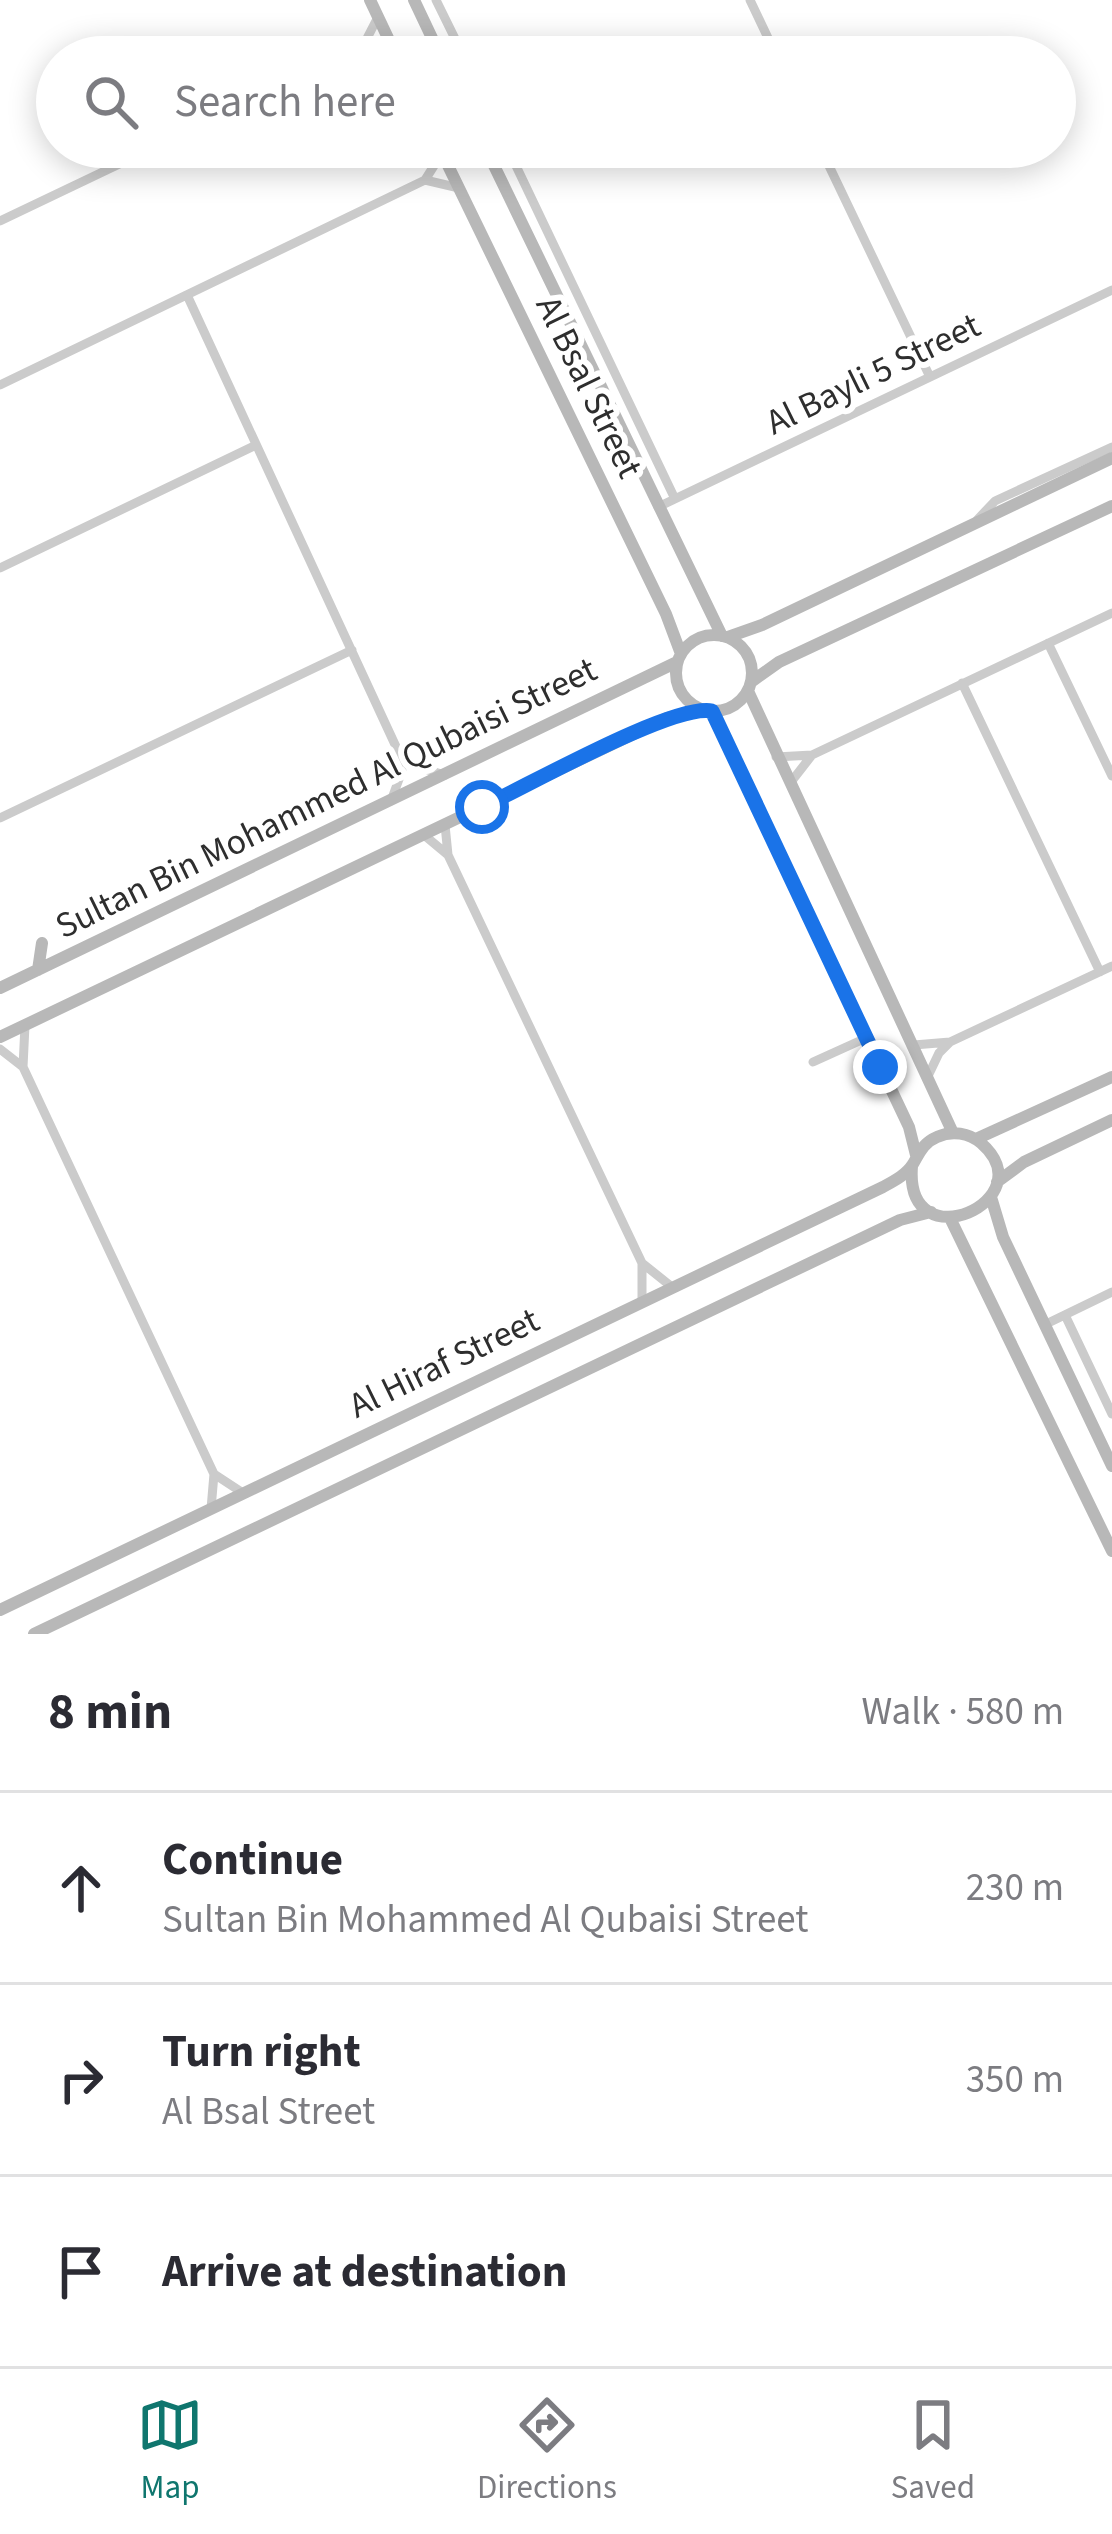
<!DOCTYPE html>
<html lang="en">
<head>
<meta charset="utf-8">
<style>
  body { margin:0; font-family:"Source Sans 3",sans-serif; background:#f2f2f3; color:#2b2b33 }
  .stop { position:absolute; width:36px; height:36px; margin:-27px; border:9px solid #1a73e8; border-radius:50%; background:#fff }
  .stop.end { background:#1a73e8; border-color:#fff; box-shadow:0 3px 12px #0008 }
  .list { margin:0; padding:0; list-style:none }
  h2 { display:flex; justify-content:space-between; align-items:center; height:156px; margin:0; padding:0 48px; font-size:51px }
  h2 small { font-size:39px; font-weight:400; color:#7c7c81 }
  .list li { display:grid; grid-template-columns:78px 1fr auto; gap:36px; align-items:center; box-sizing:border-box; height:192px; padding:0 48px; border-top:3px solid #e1e1e2 }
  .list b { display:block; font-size:45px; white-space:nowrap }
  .list p { margin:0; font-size:39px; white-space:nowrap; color:#7c7c81 }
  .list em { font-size:39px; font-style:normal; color:#7c7c81 }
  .icon { flex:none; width:66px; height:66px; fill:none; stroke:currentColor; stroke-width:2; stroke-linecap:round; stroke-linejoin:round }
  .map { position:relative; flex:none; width:1112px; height:1634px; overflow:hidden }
  .search { position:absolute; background:#fff; box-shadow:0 6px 30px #0003; left:36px; right:36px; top:36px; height:132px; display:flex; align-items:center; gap:30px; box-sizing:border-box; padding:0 42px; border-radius:66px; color:#7c7c81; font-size:45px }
  .sheet { height:732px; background:#fff }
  nav { display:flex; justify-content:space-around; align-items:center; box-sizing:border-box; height:168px; border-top:3px solid #e1e1e2; background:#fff; font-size:33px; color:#7c7c81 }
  nav a { display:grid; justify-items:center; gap:6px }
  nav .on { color:#0f766e }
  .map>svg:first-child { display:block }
</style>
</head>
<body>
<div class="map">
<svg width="1112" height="1634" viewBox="0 0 1112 1634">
  <rect width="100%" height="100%" fill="#fff"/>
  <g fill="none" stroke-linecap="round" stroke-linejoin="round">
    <path stroke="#cbcbcb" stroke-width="9" d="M436,0L464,57
      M750,0L777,57
      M362,48L378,17
      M342,57L362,48L394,50
      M507,147L675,499
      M820,147L930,377
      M425,180L459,188
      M0,221L155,147
      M187,295L398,751L402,771L391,801
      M0,385L425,180L442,153
      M658,507L1112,290
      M977,520L995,501L1112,447
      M0,568L256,445
      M1048,643L1112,776
      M962,683L1100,972
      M398,751L414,766L445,775
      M776,757L812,755
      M791,782L812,755L1112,613
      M0,818L352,650
      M445,825L448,855L642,1263V1300
      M424,835L448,855
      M25,1025L23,1067L214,1474L211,1509
      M914,1045L950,1042L1112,966
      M0,1049L23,1067
      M813,1062L866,1038
      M928,1076L939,1053L950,1042
      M642,1263L672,1287
      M1065,1315L1112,1414
      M1044,1325L1112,1292
      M214,1474L243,1493"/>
    <path stroke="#b8b8b8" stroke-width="12" d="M370,0L397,57
      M414,0L441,57
      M439,147L666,614L681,654
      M485,147L722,636
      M676 673a38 38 0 1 1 76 0a38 38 0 1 1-76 0Z
      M728,637L762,625L1112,458
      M751,682L779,662L1112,506
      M748,691L953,1133
      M712,711L909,1127L916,1155
      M38,970L42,943
      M0,988L677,662
      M0,1037L667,718L700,709
      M976,1139L1112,1077
      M997,1182L1024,1162L1112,1120
      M991,1197L1003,1237L1112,1466
      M950,1218L1112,1551
      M0,1610L883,1187C894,1181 906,1175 913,1164C920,1152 923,1143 937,1137C952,1130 969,1133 981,1143C1047,1200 904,1264 912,1166
      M34,1634L900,1220L931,1212"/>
  </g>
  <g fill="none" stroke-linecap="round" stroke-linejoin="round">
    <path stroke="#1a73e8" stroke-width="15" d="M482,807C526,787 673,703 712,711L880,1067"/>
  </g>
  <g text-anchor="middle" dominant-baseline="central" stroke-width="12" stroke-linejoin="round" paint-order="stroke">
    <g font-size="36" fill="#2e2e2e" stroke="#fff">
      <text transform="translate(873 374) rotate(-26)">Al Bayli 5 Street</text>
      <text transform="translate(589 387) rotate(64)">Al Bsal Street</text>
      <text transform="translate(326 798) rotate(-26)">Sultan Bin Mohammed Al Qubaisi Street</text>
      <text transform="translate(444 1363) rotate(-26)">Al Hiraf Street</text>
    </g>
  </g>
</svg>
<div class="stop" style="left:482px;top:807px"></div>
<div class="stop end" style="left:880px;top:1067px"></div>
<div class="search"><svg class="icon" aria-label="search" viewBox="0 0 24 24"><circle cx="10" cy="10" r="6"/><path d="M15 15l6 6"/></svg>Search here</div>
</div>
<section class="sheet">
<h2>8 min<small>Walk · 580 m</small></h2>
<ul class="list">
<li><svg class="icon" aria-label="ahead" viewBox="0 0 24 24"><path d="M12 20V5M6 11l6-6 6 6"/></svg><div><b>Continue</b><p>Sultan Bin Mohammed Al Qubaisi Street</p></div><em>230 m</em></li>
<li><svg class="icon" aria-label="right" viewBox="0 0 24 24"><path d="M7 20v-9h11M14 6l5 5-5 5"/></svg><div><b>Turn right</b><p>Al Bsal Street</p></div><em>350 m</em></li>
<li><svg class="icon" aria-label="arrive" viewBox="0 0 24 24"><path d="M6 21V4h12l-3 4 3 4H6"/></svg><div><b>Arrive at destination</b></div></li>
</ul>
</section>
<nav>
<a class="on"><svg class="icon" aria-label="map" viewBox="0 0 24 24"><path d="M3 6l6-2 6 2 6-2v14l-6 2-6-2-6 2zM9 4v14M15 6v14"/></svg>Map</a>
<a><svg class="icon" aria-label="directions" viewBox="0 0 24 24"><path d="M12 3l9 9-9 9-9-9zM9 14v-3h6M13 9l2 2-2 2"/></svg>Directions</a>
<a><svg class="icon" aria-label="saved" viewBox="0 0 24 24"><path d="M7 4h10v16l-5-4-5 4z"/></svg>Saved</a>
</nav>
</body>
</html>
